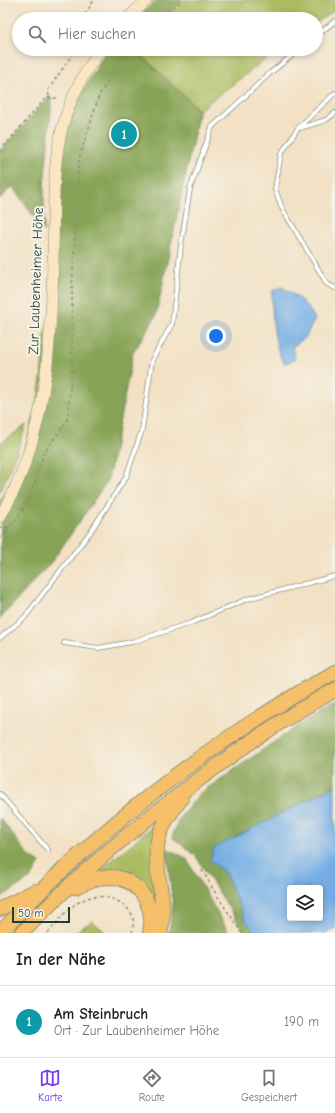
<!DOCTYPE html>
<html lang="de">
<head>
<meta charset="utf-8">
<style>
  body { margin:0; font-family:"Comic Neue",sans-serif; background:#f6f6f6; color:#202124 }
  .controls { position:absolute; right:12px; bottom:12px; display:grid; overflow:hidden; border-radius:4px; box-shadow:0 2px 6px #0003 }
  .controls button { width:36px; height:36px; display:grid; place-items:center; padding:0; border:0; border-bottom:1px solid #e0e0e0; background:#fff; color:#202124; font:20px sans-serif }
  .scale { position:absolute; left:12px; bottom:10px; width:58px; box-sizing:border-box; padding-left:4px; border:2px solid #1f3d34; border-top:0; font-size:11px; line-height:14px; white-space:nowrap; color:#1f3d34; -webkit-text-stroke:3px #f7f3e8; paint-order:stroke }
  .you { position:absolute; left:216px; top:336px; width:14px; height:14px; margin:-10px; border:3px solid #fff; border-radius:50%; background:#1a73e8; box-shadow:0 0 0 6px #1a73e833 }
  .badge { display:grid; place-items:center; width:26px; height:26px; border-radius:50%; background:#7c3aed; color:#fff; font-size:13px; font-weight:700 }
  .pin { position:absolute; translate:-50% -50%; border:2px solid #fff; box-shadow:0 1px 4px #0006 }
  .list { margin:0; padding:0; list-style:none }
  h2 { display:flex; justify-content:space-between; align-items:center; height:52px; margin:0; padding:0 16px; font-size:17px }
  h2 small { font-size:13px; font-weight:400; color:#757577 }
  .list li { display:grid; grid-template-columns:26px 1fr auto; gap:12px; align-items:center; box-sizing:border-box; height:72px; padding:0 16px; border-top:1px solid #e0e0e0 }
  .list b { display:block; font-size:15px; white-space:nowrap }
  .list p { margin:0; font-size:13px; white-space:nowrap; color:#757577 }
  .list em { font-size:13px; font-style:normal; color:#757577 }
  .icon { flex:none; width:22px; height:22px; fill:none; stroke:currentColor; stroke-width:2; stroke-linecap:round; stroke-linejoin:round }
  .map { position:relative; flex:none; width:335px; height:933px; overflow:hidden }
  .search { position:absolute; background:#fff; box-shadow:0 2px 6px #0003; left:12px; right:12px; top:12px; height:44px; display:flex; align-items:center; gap:10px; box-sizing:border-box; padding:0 14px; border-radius:22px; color:#757577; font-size:15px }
  .sheet { height:124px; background:#fff }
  nav { display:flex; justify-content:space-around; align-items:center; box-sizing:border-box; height:56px; border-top:1px solid #e0e0e0; background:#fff; font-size:11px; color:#757577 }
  nav a { display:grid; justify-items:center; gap:2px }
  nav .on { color:#7c3aed }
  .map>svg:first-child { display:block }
</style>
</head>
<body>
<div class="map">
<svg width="335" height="933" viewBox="0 0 335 933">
  <rect width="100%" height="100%" fill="#f7f3e8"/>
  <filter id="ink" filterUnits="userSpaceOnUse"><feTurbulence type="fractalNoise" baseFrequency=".025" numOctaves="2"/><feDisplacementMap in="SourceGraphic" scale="8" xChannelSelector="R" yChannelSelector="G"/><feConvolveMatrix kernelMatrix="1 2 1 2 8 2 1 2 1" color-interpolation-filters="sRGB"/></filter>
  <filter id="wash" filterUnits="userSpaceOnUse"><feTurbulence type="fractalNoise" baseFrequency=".012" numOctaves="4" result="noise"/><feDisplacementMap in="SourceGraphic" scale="16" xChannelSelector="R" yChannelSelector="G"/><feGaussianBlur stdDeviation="0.9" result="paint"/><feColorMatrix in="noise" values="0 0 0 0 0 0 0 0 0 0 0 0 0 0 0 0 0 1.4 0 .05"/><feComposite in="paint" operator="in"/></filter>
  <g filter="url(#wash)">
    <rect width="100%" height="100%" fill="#f2e1c4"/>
    <path fill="#aabc60" stroke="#647c4a" d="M182,0H335V10L316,23V19H159Z
      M127,49H279L199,110L142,56L126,50Z
      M48,325C45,388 34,453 0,508V501C22,466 35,420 41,379C43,366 42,334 48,325Z
      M26,425L15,458L0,492V444Z
      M163,817L160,915L151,898L96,874Z
      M92,921L106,933H74Z"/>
    <path fill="#87a456" stroke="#537045" d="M157,0H182L159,19H135Z
      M107,49H127V50L142,56L199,110L156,316L133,353L108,480L53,560L0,619L1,524L32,457L45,414L52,365L57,185L69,116Z
      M49,97L52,99L44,187V231L12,186L0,199V151Z
      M335,704V786L214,848L210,860L225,873L245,919L255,933H245L195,855L172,837L179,819L199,794L299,725Z
      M0,818L29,856L40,863L31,878L0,898Z
      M166,848L186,858L229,933H169L173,905Z"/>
    <path fill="#75ade5" stroke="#4a758c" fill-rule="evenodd" d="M281,287C295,293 309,306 315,319L305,338L292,347L295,357L294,361L284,363C273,347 271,310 272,291Z
      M335,786V928L328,933H255L245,919L225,873L210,860L214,848ZM290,888H320V918H290Z"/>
  </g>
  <g filter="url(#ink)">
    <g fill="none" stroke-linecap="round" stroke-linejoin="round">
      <defs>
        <path id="lane" d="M316,36L335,21
          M335,93L298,128L281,154L275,189L282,208L327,284L335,288
          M300,128L326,120L335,113
          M0,638L25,617L91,531L126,477L142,430L152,360L172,324L181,245L190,189L212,127L269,74L300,49
          M64,643L98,648L132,642L191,623L247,599L335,576
          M0,794L48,850"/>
        <path id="secondary" d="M127,19L147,0
          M0,517C46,439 51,350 53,262C55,178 47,122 101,49"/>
        <path id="highway" d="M75,887C86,882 96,877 108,877C138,876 156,905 150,933
          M0,909L35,891
          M0,933C97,829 212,741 335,672
          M22,933C69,883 122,838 177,796C227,758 279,720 335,690
          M160,933C164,920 163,907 161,893C154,849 152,835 181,799"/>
      </defs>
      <use href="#lane" stroke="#888f7c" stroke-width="5.5"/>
      <use href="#secondary" stroke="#888f7c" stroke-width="12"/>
      <use href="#highway" stroke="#888f7c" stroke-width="16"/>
      <path stroke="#888f7c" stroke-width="1.5" stroke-dasharray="3 3" stroke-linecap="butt" d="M82,19L94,0
        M159,19L182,0
        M49,96L48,90L76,49
        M0,151L46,98H57
        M0,527H9L15,522L27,502L37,477L43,454L67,421L72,368V290L79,159L99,96L127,49
        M0,538L9,527
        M202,870L216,894L242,933
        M48,933C59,920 71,903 88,898C104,893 127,901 133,917C134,922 133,928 132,933"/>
      <use href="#lane" stroke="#fff" stroke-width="4"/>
      <use href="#secondary" stroke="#fbe6c4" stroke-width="11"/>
      <use href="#highway" stroke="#f6c06b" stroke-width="14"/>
    </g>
  </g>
  <g text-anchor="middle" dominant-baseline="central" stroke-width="4" stroke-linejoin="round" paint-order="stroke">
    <g font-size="14" fill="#1f3d34" stroke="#f7f3e8">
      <text transform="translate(36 281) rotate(-88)">Zur Laubenheimer Höhe</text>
    </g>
  </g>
</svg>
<div class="controls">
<button><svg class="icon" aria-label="layers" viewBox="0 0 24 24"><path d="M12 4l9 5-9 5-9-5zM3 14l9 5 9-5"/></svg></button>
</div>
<div class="scale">50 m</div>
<div class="you"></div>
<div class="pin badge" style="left:124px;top:134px;background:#0f9aa8">1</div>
<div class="search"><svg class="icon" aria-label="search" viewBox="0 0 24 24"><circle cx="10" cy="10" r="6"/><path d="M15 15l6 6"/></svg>Hier suchen</div>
</div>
<section class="sheet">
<h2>In der Nähe<small></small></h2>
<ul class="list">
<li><span class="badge" style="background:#0f9aa8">1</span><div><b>Am Steinbruch</b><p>Ort · Zur Laubenheimer Höhe</p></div><em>190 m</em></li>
</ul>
</section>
<nav>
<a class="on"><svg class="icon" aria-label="map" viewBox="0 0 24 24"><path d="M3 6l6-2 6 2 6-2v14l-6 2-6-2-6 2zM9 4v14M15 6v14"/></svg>Karte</a>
<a><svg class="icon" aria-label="directions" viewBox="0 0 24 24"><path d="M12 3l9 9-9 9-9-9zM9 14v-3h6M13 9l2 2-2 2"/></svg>Route</a>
<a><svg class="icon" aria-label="saved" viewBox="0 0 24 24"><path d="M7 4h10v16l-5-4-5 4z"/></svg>Gespeichert</a>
</nav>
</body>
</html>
